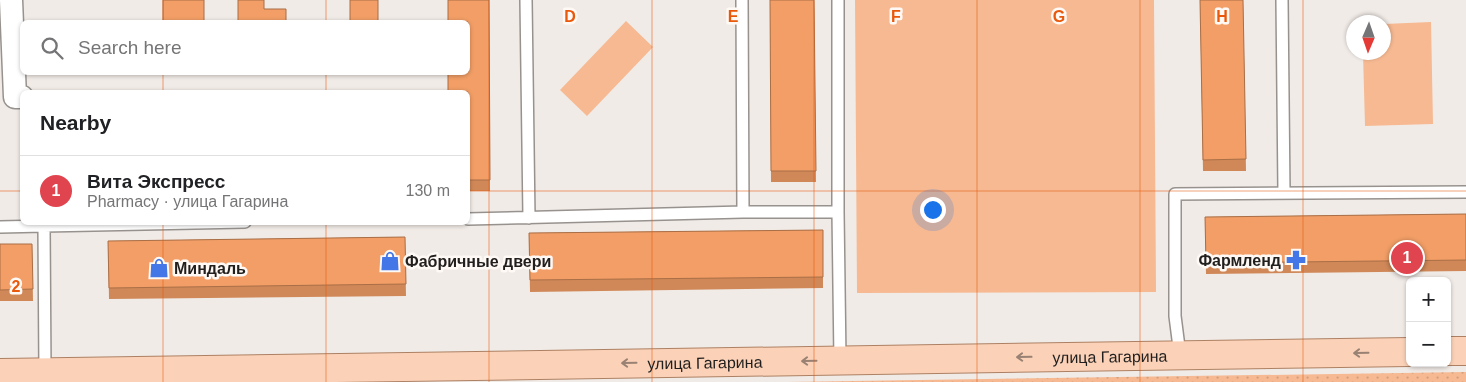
<!DOCTYPE html>
<html lang="en">
<head>
<meta charset="utf-8">
<style>
  body { margin:0; font-family:Helvetica,sans-serif; background:#f6f6f6; color:#202124 }
  .controls { position:absolute; right:15px; bottom:15px; display:grid; overflow:hidden; border-radius:8px; box-shadow:0 1px 4px #0004 }
  .controls button { width:45px; height:45px; display:grid; place-items:center; padding:0; border:0; border-bottom:1px solid #e0e0e0; background:#fff; color:#202124; font:25px sans-serif }
  .compass { position:absolute; left:1346px; top:15px; width:45px; height:45px; border-radius:50%; background:#fff; box-shadow:0 1px 4px #0004; rotate:182deg }
  .you { position:absolute; left:932px; top:209px; width:18px; height:18px; margin:-12px; border:4px solid #fff; border-radius:50%; background:#1a73e8; box-shadow:0 0 0 8px #1a73e833 }
  .badge { display:grid; place-items:center; width:32px; height:32px; border-radius:50%; background:#4376e7; color:#fff; font-size:16px; font-weight:700 }
  .pin { position:absolute; translate:-50% -50%; border:2px solid #fff; box-shadow:0 1px 5px #0006 }
  .list { margin:0; padding:0; list-style:none }
  h2 { display:flex; justify-content:space-between; align-items:center; height:65px; margin:0; padding:0 20px; font-size:21px }
  h2 small { font-size:16px; font-weight:400; color:#757577 }
  .list li { display:grid; grid-template-columns:32px 1fr auto; gap:15px; align-items:center; box-sizing:border-box; height:70px; padding:0 20px; border-top:1px solid #e0e0e0 }
  .list b { display:block; font-size:19px; white-space:nowrap }
  .list p { margin:0; font-size:16px; white-space:nowrap; color:#757577 }
  .list em { font-size:16px; font-style:normal; color:#757577 }
  .icon { flex:none; width:28px; height:28px; fill:none; stroke:currentColor; stroke-width:2; stroke-linecap:round; stroke-linejoin:round }
  .map { position:relative; flex:none; width:1466px; height:382px; overflow:hidden }
  .search { position:absolute; background:#fff; box-shadow:0 1px 4px #0004; left:20px; top:20px; width:450px; height:55px; display:flex; align-items:center; gap:12px; box-sizing:border-box; padding:0 18px; border-radius:8px; color:#757577; font-size:19px }
  .panel { position:absolute; background:#fff; box-shadow:0 1px 4px #0004; left:20px; top:90px; width:450px; height:135px; border-radius:8px }
  .map>svg:first-child { display:block }
</style>
</head>
<body>
<div class="map">
<svg width="1466" height="382" viewBox="0 0 1466 382">
  <defs>
    <pattern id="grass-dots" width="8" height="8" patternUnits="userSpaceOnUse" patternTransform="scale(1.25)"><rect width="8" height="8" fill="#f6b992"/><path d="M2 2h.1M6 6h.1" fill="none" stroke="#d39f7d" stroke-width="1.8" stroke-linecap="round"/></pattern>
  </defs>
  <rect width="100%" height="100%" fill="#f1ebe7"/>
  <path fill="url(#grass-dots)" d="M1466,372V382H786Z"/>
  <path fill="#f6b992" d="M855,0H1154L1156,292L857,293Z
    M626,21L653,47L587,116L560,90Z
    M1431,22L1433,124L1365,126L1363,53L1384,52V24Z"/>
  <g fill="none" stroke-linecap="round" stroke-linejoin="round">
    <defs>
      <path id="service" d="M526,0L529,218
        M742,0L743,212
        M838,0V212
        M1282,0L1284,193
        M468,219L743,212H838L840,360
        M0,227L44,226
        M1180,355L1175,316V194L1466,192
        M45,372L44,226L245,222"/>
      <path id="minor" d="M11,0L15,97H22"/>
      <g id="primary">
        <path d="M1447,351H1466"/>
        <path id="s1" d="M0,373L1410,352"/>
      </g>
    </defs>
    <use href="#service" stroke="#97928e" stroke-width="14"/>
    <use href="#minor" stroke="#97928e" stroke-width="25"/>
    <use href="#primary" stroke="#ad8063" stroke-width="30"/>
    <use href="#service" stroke="#fff" stroke-width="11"/>
    <use href="#minor" stroke="#fff" stroke-width="22"/>
    <use href="#primary" stroke="#fbd2b8" stroke-width="28"/>
  </g>
  <path fill="#d08858" d="M489,0L490,191H468V92Z
    M770,0H814L816,182H771Z
    M1200,0H1243L1246,171H1203Z
    M1466,214V271L1206,274L1205,217Z
    M823,230V288L530,292L529,233Z
    M405,237L406,296L109,299L108,241Z
    M0,244H32L33,301H0Z"/>
  <path fill="#f29e66" stroke="#a96f47" d="M163,0H204V22H163Z
    M238,0H264V9H286V22H238Z
    M350,0H378V22H350Z
    M448,0H489L490,180H468V92H448V72H468V22H448Z
    M770,0H814L816,171H771Z
    M1200,0H1243L1246,159L1203,160Z
    M1466,214V260L1206,263L1205,217Z
    M823,230V277L530,280L529,233Z
    M405,237L406,284L109,288L108,241Z
    M0,244H32L33,289L0,290Z"/>
  <defs><path id="oneway-shaft" d="M-6 0H5M1.5-3L5.5 0L1.5 3" fill="none" stroke-width="1.6" stroke-linecap="round" stroke-linejoin="round" transform="scale(1.25)"/></defs>
  <g stroke="#998173">
    <use href="#oneway-shaft" transform="translate(1361 353) rotate(179)"/>
    <use href="#oneway-shaft" transform="translate(1024 357) rotate(179)"/>
    <use href="#oneway-shaft" transform="translate(809 361) rotate(179)"/>
    <use href="#oneway-shaft" transform="translate(629 363) rotate(179)"/>
  </g>
  <path fill="none" stroke="#e8590c" stroke-width="1" stroke-opacity="0.55" d="M163,0V22M326,0V22M489,0V382M652,0V382M814,0V382M977,0V382M1140,0V382M1303,0V382M163,72V92M326,72V92M0,191H22M468,191H1466M163,222V382M326,222V382"/>
  <defs>
    <symbol id="pharmacy-bare" viewBox="-9 -9 18 18"><path d="M-2-6h4v4h4v4h-4v4h-4v-4h-4v-4h4Z" fill="#4376e7" stroke="#fff9f5" stroke-width="2.5" paint-order="stroke"/></symbol>
    <symbol id="shop-bare" viewBox="-9 -9 18 18"><path d="M-5-2.5h2.3a2.7 3.5 0 0 1 5.4 0H5L5.5 6h-11ZM-1.5-2.5h3a1.5 2.3 0 0 0-3 0Z" fill="#4376e7" stroke="#fff9f5" stroke-width="2.5" paint-order="stroke"/></symbol>
  </defs>
  <g fill-rule="evenodd">
    <use href="#pharmacy-bare" x="1282" y="246" width="28" height="28"/>
    <use href="#shop-bare" x="376" y="247" width="28" height="28"/>
    <use href="#shop-bare" x="145" y="254" width="28" height="28"/>
  </g>
  <g text-anchor="middle" dominant-baseline="central" stroke-width="5" stroke-linejoin="round" paint-order="stroke">
    <g font-size="16" font-weight="bold" fill="#211f1e" stroke="#fff9f5" text-anchor="start">
      <text x="1281" y="260" text-anchor="end">Фармленд</text>
      <text x="405" y="261">Фабричные двери</text>
      <text x="174" y="268">Миндаль</text>
    </g>
    <g font-size="16" fill="#211f1e" stroke="#fff9f5">
      <text stroke="none"><textPath href="#s1" startOffset="1110">улица Гагарина</textPath></text>
      <text stroke="none"><textPath href="#s1" startOffset="705">улица Гагарина</textPath></text>
    </g>
  </g>
  <g font-size="16" text-anchor="middle" font-weight="bold" fill="#e8590c" stroke="#fff9f5" stroke-width="5" stroke-linejoin="round" paint-order="stroke">
    <text x="570" y="22">D</text>
    <text x="733" y="22">E</text>
    <text x="896" y="22">F</text>
    <text x="1059" y="22">G</text>
    <text x="1222" y="22">H</text>
    <text x="16" y="292">2</text>
  </g>
</svg>
<div class="controls">
<button>+</button>
<button>−</button>
</div>
<svg class="compass" viewBox="-18 -18 36 36"><path d="M0-13l5 13h-10z" fill="#e53935"/><path d="M0 13l5-13h-10z" fill="#757577"/></svg>
<div class="you"></div>
<div class="pin badge" style="left:1407px;top:258px;background:#e0444e">1</div>
<div class="search"><svg class="icon" aria-label="search" viewBox="0 0 24 24"><circle cx="10" cy="10" r="6"/><path d="M15 15l6 6"/></svg>Search here</div>
<section class="panel">
<h2>Nearby<small></small></h2>
<ul class="list">
<li><span class="badge" style="background:#e0444e">1</span><div><b>Вита Экспресс</b><p>Pharmacy · улица Гагарина</p></div><em>130 m</em></li>
</ul>
</section>
</div>
</body>
</html>
